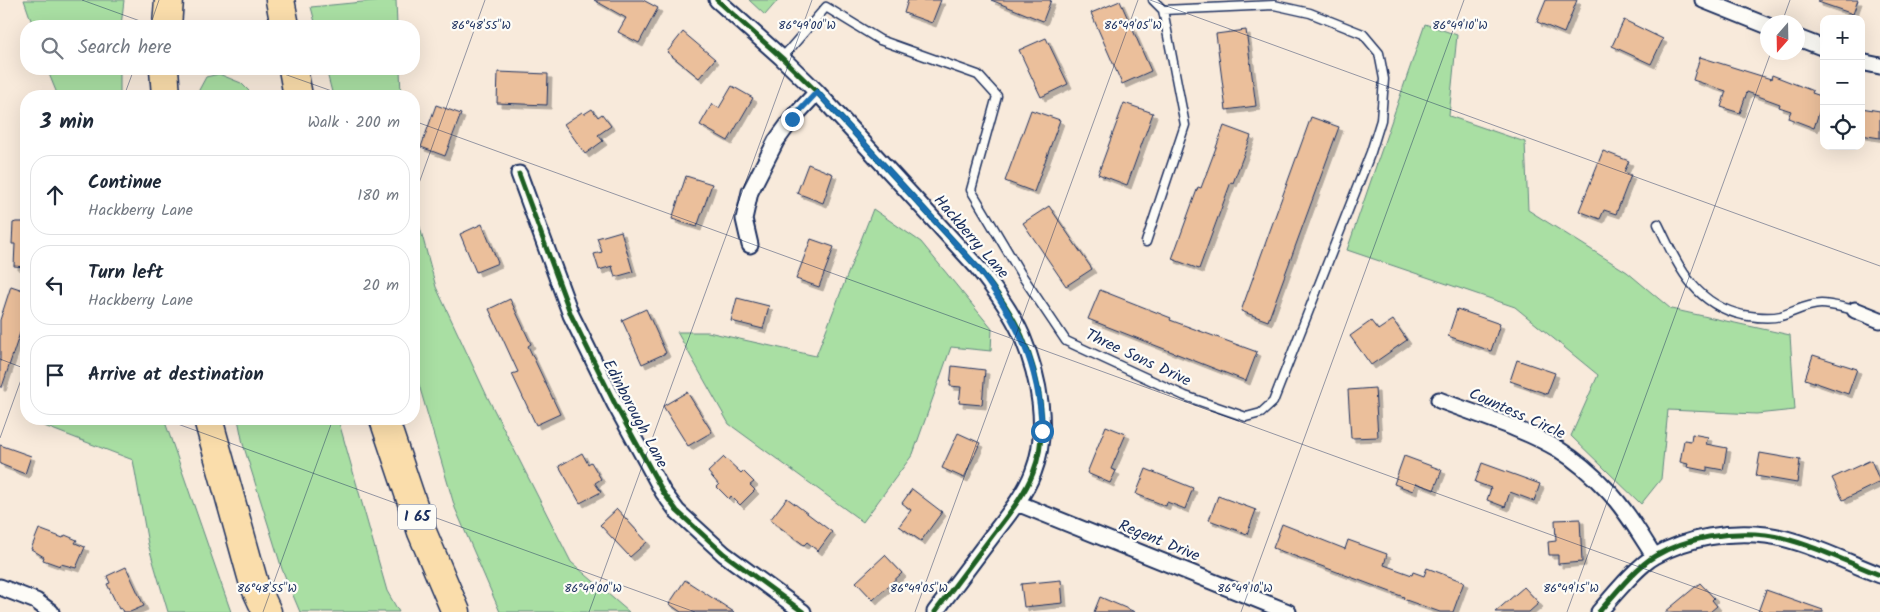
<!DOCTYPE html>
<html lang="en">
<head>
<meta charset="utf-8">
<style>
  body { margin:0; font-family:Kalam,sans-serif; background:#f6f6f7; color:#1f2937 }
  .controls { position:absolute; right:15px; top:15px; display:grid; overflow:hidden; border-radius:10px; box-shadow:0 5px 20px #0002 }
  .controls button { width:45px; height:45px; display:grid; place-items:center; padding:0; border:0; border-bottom:1px solid #e0e1e3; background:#fff; color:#1f2937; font:25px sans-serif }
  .compass { position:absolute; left:1760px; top:15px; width:45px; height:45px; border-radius:50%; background:#fff; box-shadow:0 5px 20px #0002; rotate:200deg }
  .stop { position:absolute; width:15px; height:15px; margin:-11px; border:4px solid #1f6fb2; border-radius:50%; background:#fff }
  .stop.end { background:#1f6fb2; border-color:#fff; box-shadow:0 1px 5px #0008 }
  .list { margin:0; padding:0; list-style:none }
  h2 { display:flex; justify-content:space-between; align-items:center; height:65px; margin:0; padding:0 20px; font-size:21px }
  h2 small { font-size:16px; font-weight:400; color:#747a83 }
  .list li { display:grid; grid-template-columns:32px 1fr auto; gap:15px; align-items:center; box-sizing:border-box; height:80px; margin:0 10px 10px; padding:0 10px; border:1px solid #e0e1e3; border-radius:20px }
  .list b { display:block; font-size:19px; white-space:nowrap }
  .list p { margin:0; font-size:16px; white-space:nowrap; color:#747a83 }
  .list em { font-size:16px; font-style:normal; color:#747a83 }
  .icon { flex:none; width:28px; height:28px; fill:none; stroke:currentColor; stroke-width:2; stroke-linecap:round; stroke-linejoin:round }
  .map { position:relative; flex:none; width:1880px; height:612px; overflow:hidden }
  .search { position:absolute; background:#fff; box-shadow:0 5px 20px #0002; left:20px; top:20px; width:400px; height:55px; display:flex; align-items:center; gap:12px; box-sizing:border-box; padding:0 18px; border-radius:20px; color:#747a83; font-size:19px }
  .panel { position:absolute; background:#fff; box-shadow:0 5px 20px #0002; left:20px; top:90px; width:400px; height:335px; border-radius:20px }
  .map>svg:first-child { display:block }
</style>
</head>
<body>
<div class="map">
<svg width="1880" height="612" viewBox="0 0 1880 612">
  <defs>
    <filter id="shadow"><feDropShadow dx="4" dy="4" stdDeviation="0" flood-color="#0004"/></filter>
  </defs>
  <rect width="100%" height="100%" fill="#f8eadb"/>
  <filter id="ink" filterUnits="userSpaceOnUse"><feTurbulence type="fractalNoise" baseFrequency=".02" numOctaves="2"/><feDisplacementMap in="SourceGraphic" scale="10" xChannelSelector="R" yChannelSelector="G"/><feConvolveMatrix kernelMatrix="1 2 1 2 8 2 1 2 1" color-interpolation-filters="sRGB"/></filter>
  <g filter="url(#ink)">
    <path fill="#a9dfa3" stroke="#628780" d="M24,0H124L121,26H33Z
      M383,0H396L397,26H316L311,7Z
      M749,0H778L765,15Z
      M1425,24L1457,35L1449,116L1525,142L1528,210L1627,272L1671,309L1790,335L1795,410L1756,414L1668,410L1661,479L1641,504L1571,436L1598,375L1515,307L1347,250Z
      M47,69H120V96H58Z
      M326,69H400L401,96H333Z
      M219,74L241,83L254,96H199V90L206,77Z
      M414,205L436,287L487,396L571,562L629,612H500L455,508L414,368Z
      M873,209L921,242L992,329L991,351L951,347L913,454L863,522L729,424L677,332H708L816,356Z
      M40,419H164L231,612H168L148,544L133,460L39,424Z
      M238,419H338L387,591L399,612H300L282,569L243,444Z"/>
    <path fill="#ebbf9b" stroke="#1b2f5e" filter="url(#shadow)" d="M594,0H643L658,8L639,43L618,32L626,18Z
      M908,0H941L932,23L904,13Z
      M991,0H1051L1043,21Z
      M1546,0H1577L1564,33L1537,22Z
      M1818,0H1858L1853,14L1818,2Z
      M1120,1L1151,71L1122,84L1091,13Z
      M1624,20L1663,39L1651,64L1612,46Z
      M1246,30L1256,106L1226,110L1216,34Z
      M683,32L715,59L699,78L667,52Z
      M1046,38L1068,84L1041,97L1019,50Z
      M1700,57L1771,79L1772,75L1813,91L1812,93L1824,97L1814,128L1788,118L1791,111L1779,107L1780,104L1747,92L1740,113L1721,107L1726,91L1693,80Z
      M498,72L548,74L547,105L497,103Z
      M732,86L753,98L728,141L700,125L712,104L719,108Z
      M1124,103L1153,113L1127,185L1098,174Z
      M436,105L461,114L445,156L421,147Z
      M1861,108L1880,111V138L1861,135Z
      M592,109L598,117L602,114L611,126L598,135L603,141L585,154L564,124L582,112L584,114Z
      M1031,110L1060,120L1034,192L1005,181Z
      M1311,117L1339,127L1268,321L1241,311Z
      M1224,126L1251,136L1233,183L1231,182L1199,269L1172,259L1198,187L1201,188Z
      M1603,151L1629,161L1624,172L1631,175L1616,214L1604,210L1600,219L1579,211Z
      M808,164L833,174L823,203L797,193Z
      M686,176L712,184L697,227L672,219Z
      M1049,206L1092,269L1066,286L1023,223Z
      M16,222H26V267L14,266L15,244H12L13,223Z
      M482,224L498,263L476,272L460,234Z
      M621,231L633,272L615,277L612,266L599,270L594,254L602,252L597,238Z
      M811,239L834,247L819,287L796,279Z
      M11,286L26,291V315L2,387H0V320Z
      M1100,290L1171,318L1170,320L1257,352L1246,381L1088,319Z
      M737,298L769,306L763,329L731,321Z
      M510,299L531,344L528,346L560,414L536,425L512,374L518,372L489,309Z
      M646,309L666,353L642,364L622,320Z
      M1457,309L1500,324L1491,351L1448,336Z
      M1393,320L1407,340L1371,365L1350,336L1371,321L1378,330Z
      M1813,355L1857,369L1848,394L1805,379Z
      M1517,360L1555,373L1547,394L1510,381Z
      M952,366L985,370L982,405L959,403L961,387L950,386Z
      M1375,388L1378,437L1351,438L1348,390Z
      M687,392L712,432L688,446L663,406Z
      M1106,426L1126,434L1111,469L1116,471L1110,483L1087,473Z
      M958,433L980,443L964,478L942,468Z
      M1692,434L1708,437L1706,444L1727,448L1723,470L1707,467V471L1687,467L1688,464L1680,462L1684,440L1691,441Z
      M0,445L31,456L25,474L0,464Z
      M582,453L588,464L591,462L601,479L595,483L601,492L580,503L559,466Z
      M1760,453L1800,460L1797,483L1756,476Z
      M1404,456L1442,470L1434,490L1416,483L1413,491L1394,484Z
      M724,457L741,473L743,471L754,482L750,485L755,490L740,505L731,496L729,499L717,487L719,485L708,472Z
      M1871,460L1880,482L1843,500L1832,478Z
      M1482,463L1540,484L1534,501L1510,492L1505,507L1487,500L1491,488L1475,482Z
      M1146,469L1193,488L1185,509L1167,502L1166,506L1136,494Z
      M912,489L942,512L921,541L899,526L911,510L902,503Z
      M1218,496L1256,510L1247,534L1209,520Z
      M787,498L832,532L818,551L807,542L804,545L770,520Z
      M617,509L647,542L630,557L600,525Z
      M1580,519L1582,562L1558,564V555H1549L1548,542L1556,541L1555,520Z
      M1282,524L1345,549L1348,540L1387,554L1384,565L1412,575L1413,572L1424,576L1427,568L1464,582L1453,612H1440L1403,599L1404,597L1273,548Z
      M39,529L63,538L65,535L77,540L75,543L85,547L76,568L61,564L60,566L43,560L44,557L31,549Z
      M885,555L902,573L873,600L856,582Z
      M126,567L144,606L130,612H123L121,608L119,609L107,584L110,583L107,576Z
      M685,580L734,612H681L669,604Z
      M1061,580L1063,603L1024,607L1021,584Z
      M1700,583L1714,598L1712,600L1717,606L1710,612H1665Z
      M1524,587L1539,603L1529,612H1495Z
      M1766,590L1823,610V612H1758Z
      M1100,597L1135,612H1094Z"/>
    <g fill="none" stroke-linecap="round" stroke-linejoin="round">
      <defs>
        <path id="service" d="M782,58L826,7L880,40L978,75L997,96L971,190L1021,274L1066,341L1185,396L1246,417L1261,413L1273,402L1371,152L1381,120L1384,79L1379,53L1363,34L1310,13L1274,5L1163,10
          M1658,224C1678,265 1693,304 1743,315C1755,317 1768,319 1781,316C1794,312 1807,304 1821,304C1832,304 1844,308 1855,310
          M1146,242L1185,125L1163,10L1153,0"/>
        <path id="minor" d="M717,0L782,58L817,92L977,267C994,288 1011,311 1022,336C1039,377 1050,430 1033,473C1024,496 1007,516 992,536C973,561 954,587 935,612
          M1703,0L1768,26
          M1798,38L1824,48
          M1861,62L1880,66
          M519,174L571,315L615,404L663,492L677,511L724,554L803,612
          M750,245L744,219L750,192L776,141L792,119L817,92
          M1855,310L1880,320
          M1439,400C1478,415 1522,428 1558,449C1576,460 1594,476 1608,491C1626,510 1640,534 1654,556
          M1017,503L1288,612
          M0,587L36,601L51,612
          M1599,612C1613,596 1637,566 1655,556C1688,537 1729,531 1766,535C1801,539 1846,562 1880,575"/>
        <path id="motorway" d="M280,0L285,26
          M167,26L169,0
          M164,69L166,96
          M293,69L298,96
          M208,419L254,584L267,612
          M384,419L422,532L456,612"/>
      </defs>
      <use href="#service" stroke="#1b2f5e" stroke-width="11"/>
      <use href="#minor" stroke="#1b2f5e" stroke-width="19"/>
      <use href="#motorway" stroke="#1b2f5e" stroke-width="31"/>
      <use href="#service" stroke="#fdfcf7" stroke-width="8"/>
      <use href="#minor" stroke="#fdfcf7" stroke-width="15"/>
      <use href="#motorway" stroke="#faddab" stroke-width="28"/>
      <defs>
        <path id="cycleway" d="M717,0L782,58L817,92L977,267C994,288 1011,311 1022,336C1039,377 1050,430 1033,473C1024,496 1007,516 992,536C973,561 954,587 935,612
          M519,174L571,315L615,404L663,492L677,511L724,554L803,612
          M1599,612C1613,596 1637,566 1655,556C1688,537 1729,531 1766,535C1801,539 1846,562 1880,575"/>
      </defs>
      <use href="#cycleway" stroke="#fdfcf7" stroke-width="8"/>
      <use href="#cycleway" stroke="#1b5e20" stroke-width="5"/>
    </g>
  </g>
  <g fill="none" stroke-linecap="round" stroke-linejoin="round" filter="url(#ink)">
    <path stroke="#1f6fb2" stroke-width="6" d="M792,119L817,92L977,267C1016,318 1040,364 1042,431"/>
  </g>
  <path fill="none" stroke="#1b2f5e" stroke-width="1" stroke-opacity="0.45" d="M82,0L154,26M1150,0L1880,266M1782,22L1790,0M150,26L159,0M270,69L346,96M124,96L134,69M414,121L1763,612M414,197L485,0M0,359L26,369M164,419L695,612M0,438L26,366M263,612L333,419M589,612L812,0M915,612L1138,0M1241,612L1464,0M1567,612L1771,52"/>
  <g text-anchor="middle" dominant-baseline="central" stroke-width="4.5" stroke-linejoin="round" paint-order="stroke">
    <rect fill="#fdfcf7" stroke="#5f6c8c" stroke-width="1" x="398" y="504.5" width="38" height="25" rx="4"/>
    <g font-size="15" font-weight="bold" fill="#1b2f5e">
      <text x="417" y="517">I 65</text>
    </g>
    <g font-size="16" fill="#1b2f5e" stroke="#fdfcf7">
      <text transform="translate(971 237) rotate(49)">Hackberry Lane</text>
      <text transform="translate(1138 358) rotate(25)">Three Sons Drive</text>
      <text transform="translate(635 414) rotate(62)">Edinborough Lane</text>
      <text transform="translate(1517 414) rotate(24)">Countess Circle</text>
      <text transform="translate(1159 541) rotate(22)">Regent Drive</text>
    </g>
  </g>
  <g font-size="12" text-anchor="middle" fill="#1b2f5e" stroke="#fdfcf7" stroke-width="4.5" stroke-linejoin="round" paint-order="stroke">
    <text x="481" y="29">86°48'55"W</text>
    <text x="807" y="29">86°49'00"W</text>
    <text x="1133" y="29">86°49'05"W</text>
    <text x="1460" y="29">86°49'10"W</text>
    <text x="267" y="592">86°48'55"W</text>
    <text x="593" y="592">86°49'00"W</text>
    <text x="919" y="592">86°49'05"W</text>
    <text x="1245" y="592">86°49'10"W</text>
    <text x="1571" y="592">86°49'15"W</text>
  </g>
</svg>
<div class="controls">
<button>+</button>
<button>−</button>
<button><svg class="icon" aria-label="locate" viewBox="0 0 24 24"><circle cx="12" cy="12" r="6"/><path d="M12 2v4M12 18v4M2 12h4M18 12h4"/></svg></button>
</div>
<svg class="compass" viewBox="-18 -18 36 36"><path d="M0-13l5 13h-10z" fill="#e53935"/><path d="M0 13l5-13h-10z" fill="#747a83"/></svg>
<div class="stop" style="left:1042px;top:431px"></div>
<div class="stop end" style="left:792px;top:119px"></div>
<div class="search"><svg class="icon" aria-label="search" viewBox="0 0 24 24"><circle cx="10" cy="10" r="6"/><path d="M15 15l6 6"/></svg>Search here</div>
<section class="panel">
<h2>3 min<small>Walk · 200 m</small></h2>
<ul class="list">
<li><svg class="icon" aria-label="ahead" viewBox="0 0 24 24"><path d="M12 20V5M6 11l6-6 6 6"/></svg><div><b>Continue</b><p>Hackberry Lane</p></div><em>180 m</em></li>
<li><svg class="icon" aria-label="left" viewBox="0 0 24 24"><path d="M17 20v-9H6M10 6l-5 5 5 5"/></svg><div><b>Turn left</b><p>Hackberry Lane</p></div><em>20 m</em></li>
<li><svg class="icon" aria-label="arrive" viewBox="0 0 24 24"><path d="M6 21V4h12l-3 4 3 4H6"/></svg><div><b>Arrive at destination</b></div></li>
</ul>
</section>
</div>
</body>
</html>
